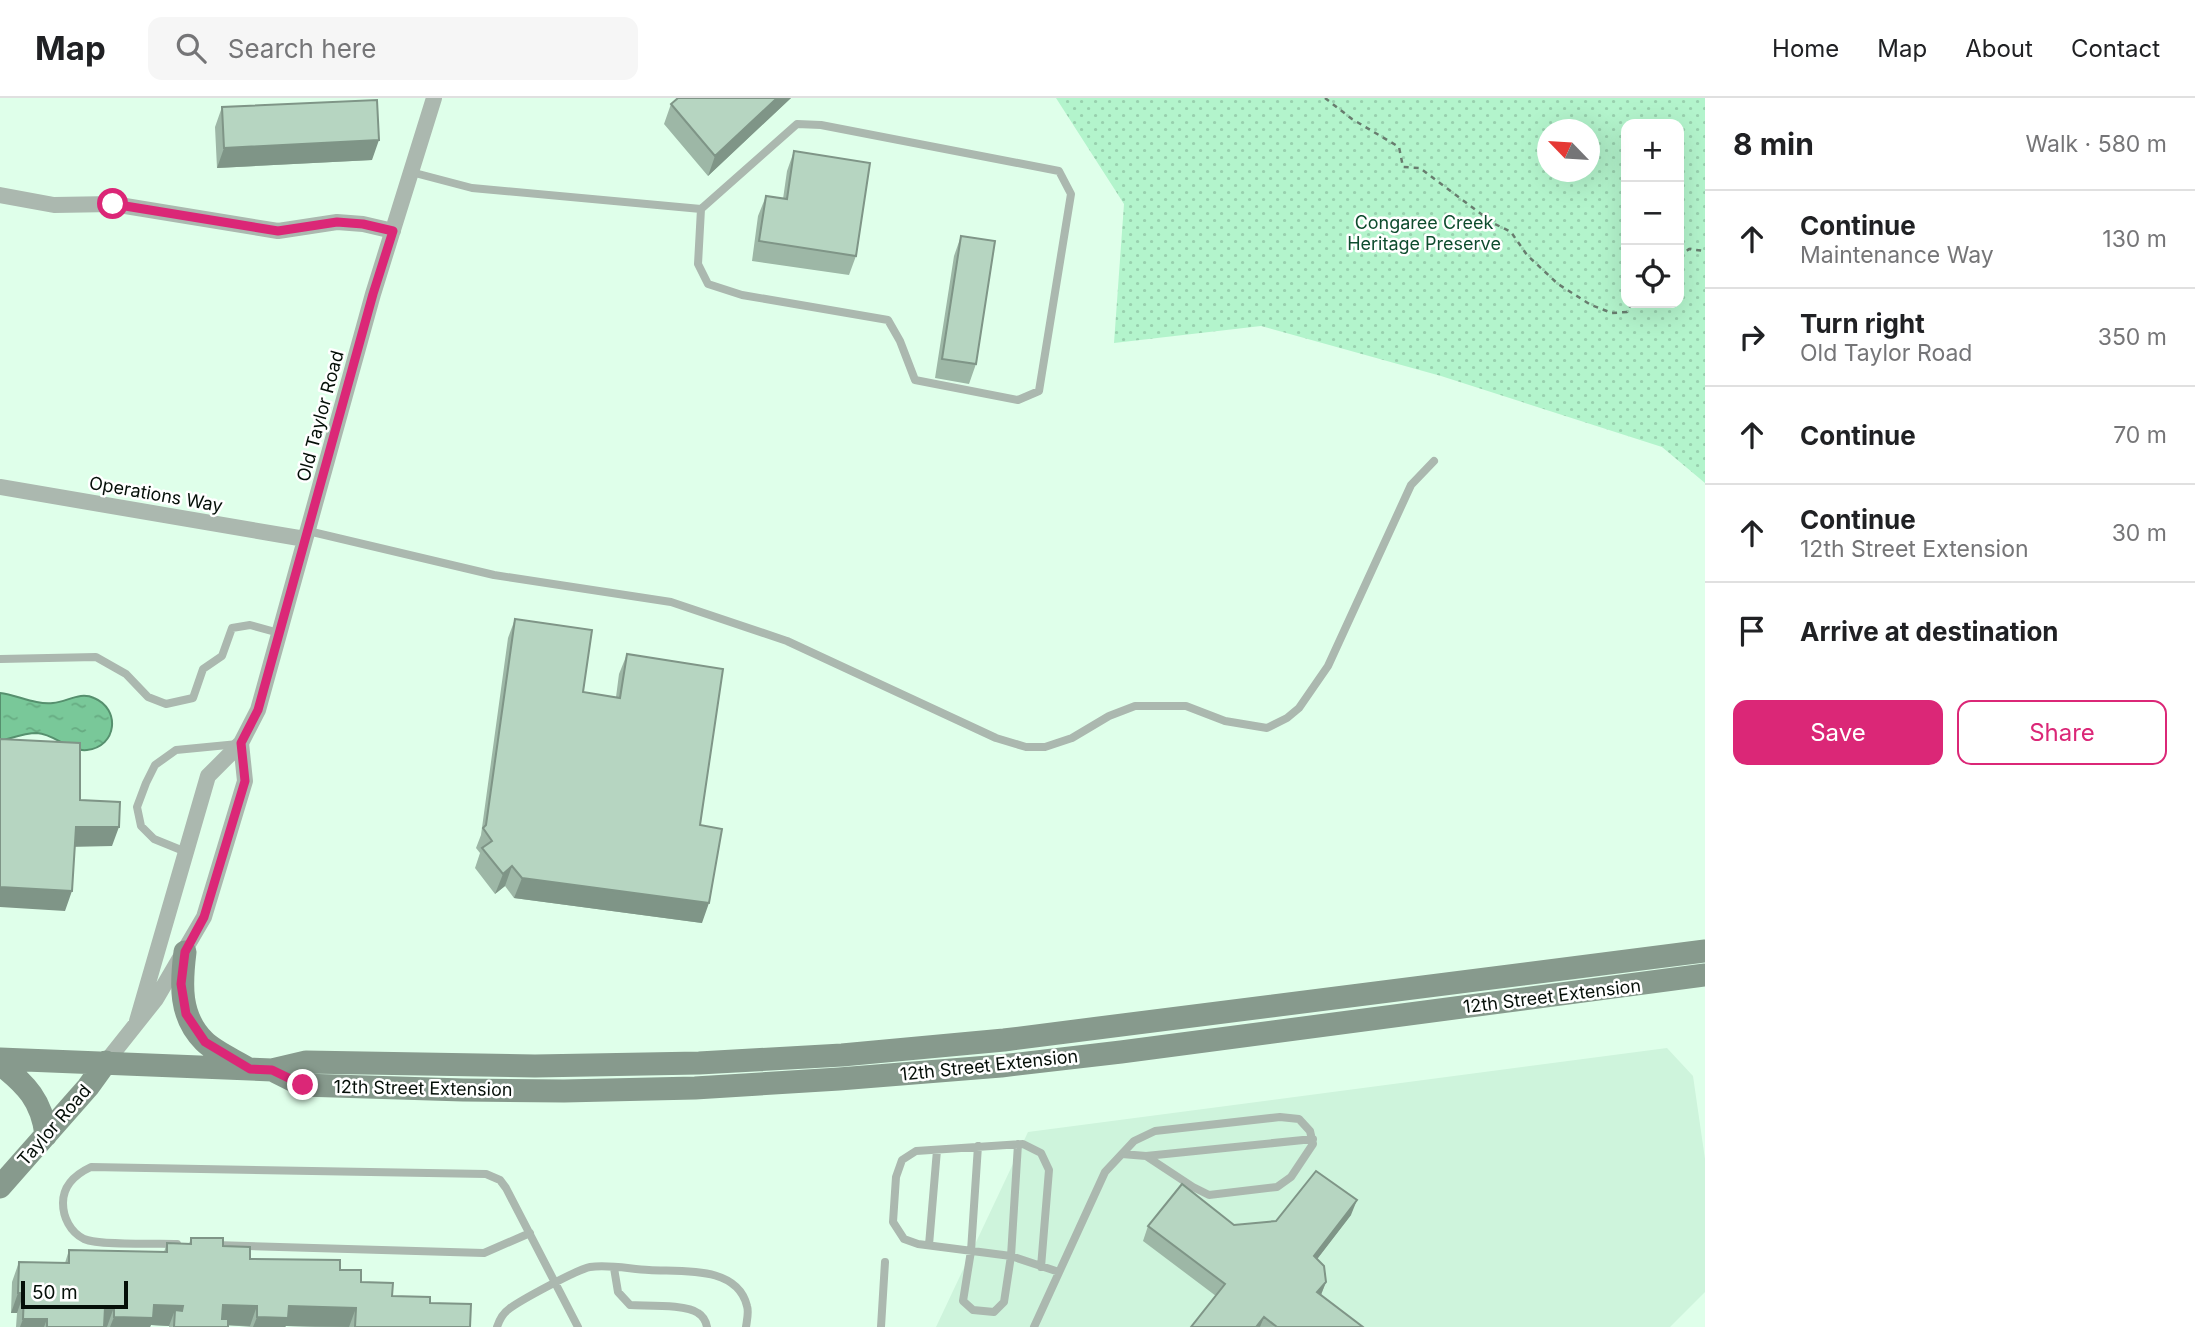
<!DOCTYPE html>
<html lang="en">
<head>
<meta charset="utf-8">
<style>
  body { margin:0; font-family:Inter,sans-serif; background:#f6f6f6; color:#202124 }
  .controls { position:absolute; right:21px; top:21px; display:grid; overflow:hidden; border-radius:14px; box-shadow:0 7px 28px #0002 }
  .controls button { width:63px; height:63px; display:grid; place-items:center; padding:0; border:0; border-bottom:2px solid #e0e0e0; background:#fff; color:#202124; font:35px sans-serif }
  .compass { position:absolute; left:1537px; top:21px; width:63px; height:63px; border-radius:50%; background:#fff; box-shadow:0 7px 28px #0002; rotate:295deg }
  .scale { position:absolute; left:21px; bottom:18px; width:107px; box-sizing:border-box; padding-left:7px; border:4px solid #050f08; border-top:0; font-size:19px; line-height:24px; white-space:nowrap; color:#050f08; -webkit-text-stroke:5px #fff; paint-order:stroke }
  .stop { position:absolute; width:21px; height:21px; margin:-16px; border:5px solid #db2777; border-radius:50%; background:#fff }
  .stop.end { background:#db2777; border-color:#fff; box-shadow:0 2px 7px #0008 }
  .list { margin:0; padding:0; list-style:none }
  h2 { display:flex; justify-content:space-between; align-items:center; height:91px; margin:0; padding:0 28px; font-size:30px }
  h2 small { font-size:23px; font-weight:400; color:#757577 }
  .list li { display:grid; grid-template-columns:46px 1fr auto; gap:21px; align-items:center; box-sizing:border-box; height:98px; padding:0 28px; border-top:2px solid #e0e0e0 }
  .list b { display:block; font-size:26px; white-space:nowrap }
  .list p { margin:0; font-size:23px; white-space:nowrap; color:#757577 }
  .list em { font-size:23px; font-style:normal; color:#757577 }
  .actions { display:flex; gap:14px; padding:21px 28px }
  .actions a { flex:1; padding:16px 0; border:2px solid #db2777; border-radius:14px; text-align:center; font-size:24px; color:#db2777 }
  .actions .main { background:#db2777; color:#fff }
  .icon { flex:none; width:38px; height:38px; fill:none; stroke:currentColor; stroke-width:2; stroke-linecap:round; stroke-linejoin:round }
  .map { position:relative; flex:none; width:1705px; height:1229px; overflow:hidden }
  header { display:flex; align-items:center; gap:42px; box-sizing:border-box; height:98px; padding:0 35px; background:#fff; border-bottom:2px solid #e0e0e0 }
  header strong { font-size:33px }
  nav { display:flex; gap:38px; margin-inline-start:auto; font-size:24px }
  .search { width:490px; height:63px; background:#f6f6f6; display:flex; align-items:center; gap:18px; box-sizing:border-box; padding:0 24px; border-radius:14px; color:#757577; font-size:26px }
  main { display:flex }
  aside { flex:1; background:#fff }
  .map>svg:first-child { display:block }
</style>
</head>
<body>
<header>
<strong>Map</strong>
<div class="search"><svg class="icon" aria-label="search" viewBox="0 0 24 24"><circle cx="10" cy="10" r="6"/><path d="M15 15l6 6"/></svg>Search here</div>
<nav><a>Home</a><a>Map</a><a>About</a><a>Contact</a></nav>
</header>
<main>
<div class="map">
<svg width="1705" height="1229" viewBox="0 0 1705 1229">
  <defs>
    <pattern id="park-dots" width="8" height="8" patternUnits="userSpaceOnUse" patternTransform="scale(1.75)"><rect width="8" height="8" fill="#b3f4cc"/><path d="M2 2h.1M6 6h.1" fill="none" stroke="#98d0ae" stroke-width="1.8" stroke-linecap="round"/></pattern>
    <pattern id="water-ripples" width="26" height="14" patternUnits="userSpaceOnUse" patternTransform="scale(1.75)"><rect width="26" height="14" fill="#79c899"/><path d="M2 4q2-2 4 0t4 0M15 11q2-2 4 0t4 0" fill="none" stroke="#67ab82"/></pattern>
  </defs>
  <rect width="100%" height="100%" fill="#dfffea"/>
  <path fill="#cef4dc" d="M1667,950L1693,978L1705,1061V1194L1670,1229H936L1028,1034Z"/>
  <path fill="url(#park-dots)" fill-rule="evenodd" d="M1056,0H1705V385L1662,349L1441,278L1261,228L1114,245L1124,106ZM1626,26H1679V205H1626ZM1548,32H1590V74H1548Z"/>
  <path fill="url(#water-ripples)" stroke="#56906e" stroke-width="2" d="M0,595C17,597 35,607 53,605C67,604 80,593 94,600C121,611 117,649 87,652C69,654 55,636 37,635C24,635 12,640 0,643Z"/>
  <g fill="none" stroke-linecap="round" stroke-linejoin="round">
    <path stroke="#687c6e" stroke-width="2.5" stroke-dasharray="5 5" stroke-linecap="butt" d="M1325,0L1352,21L1399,49L1403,69L1420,70L1493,125L1511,134L1527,157L1558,186L1591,207L1612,215L1627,214L1632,205
      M1679,159L1689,151L1705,153"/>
    <path stroke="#abb8af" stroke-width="8" d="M411,74L472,90L701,111L797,26L821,27L1059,73L1071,96L1039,293L1018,302L915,282L900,243L888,222L742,197L708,186L698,166L701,111
      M308,433L494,477L671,504L787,543L996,640L1026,649H1045L1072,640L1109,618L1135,608H1186L1225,623L1267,630L1287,620L1299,610L1328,568L1411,387L1434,363
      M0,561L96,559L126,576L148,599L166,606L193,600L203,571L222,558L232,530L250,527L279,535
      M186,754L154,741L141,728L137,709L146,685L155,667L176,652L238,646
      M978,1048L971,1153L963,1203L973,1212L994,1214L1004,1204L1011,1158L1018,1046
      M1146,1058L1313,1041
      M177,1146C157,1145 101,1148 84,1141C70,1134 63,1119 63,1105C63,1087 76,1076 91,1069L486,1076L500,1082L506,1090L578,1229
      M215,1147L484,1155L530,1135
      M929,1147L937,1052
      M1041,1169L1049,1072L1041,1055L1023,1046L916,1053L902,1062L896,1079L893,1124L904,1141L918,1146L1011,1158L1059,1174
      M614,1170L618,1194L630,1207C646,1208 687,1206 698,1215C703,1218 706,1224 707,1229
      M497,1229C499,1223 503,1215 509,1211C519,1203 578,1171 590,1169C608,1166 630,1171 649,1172C681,1174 737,1167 747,1208C749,1214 747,1222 746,1229
      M881,1229L885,1164
      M1034,1229L1105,1074L1134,1043L1155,1033L1280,1019L1299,1021L1310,1033L1313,1046L1291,1079L1277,1089L1209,1097L1193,1089L1146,1058L1122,1056"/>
    <path stroke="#abb8af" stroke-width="16" d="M0,97L54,107L113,106L278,133L337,124L363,126L393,133
      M0,389L305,441
      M241,645L258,612L373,196L434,0
      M106,964L156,901L204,819L245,683L241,645L208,678L137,923"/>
    <path stroke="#879a8d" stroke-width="23" d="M185,854C181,886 179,918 204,943C215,954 234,962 247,970
      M0,961L272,972L306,964L535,968L699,965L842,957L1004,942L1705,853
      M0,966C26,986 42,1003 46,1037
      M272,972L302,987L463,992L564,993L695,990L839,981L1001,968L1121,954L1705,877
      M0,1089L88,989L106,964"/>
  </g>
  <path fill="#9db7a6" d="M791,0L708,78L664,26L671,6Z
    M222,9L372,62L217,70L215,29Z
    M794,53L856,158L849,177L752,163L758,118L766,98L783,101L787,73Z
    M961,138L976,266L969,286L935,280L954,158Z
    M515,521L583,594L616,599L619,576L627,556L700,727L702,825L514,800L505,788L495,796L475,770L480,755L476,750L481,737L508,540Z
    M1351,1117L1317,1161L1326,1184L1321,1197L1363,1229H1191L1216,1198L1143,1143L1148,1128L1234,1127Z
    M191,1140L223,1148L250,1161L340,1172L361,1184L392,1198L430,1205L470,1229H315L286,1228L285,1229H250L228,1227L169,1229V1228L151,1227L150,1229H16L17,1215H11L12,1184L19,1164L65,1165L69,1152L164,1154L167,1145L189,1146Z"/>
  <path fill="#7f9587" d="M777,0H791L708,78L715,58Z
    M379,42L372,62L217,70L224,50Z
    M76,729H119L112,748L68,749Z
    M512,768L505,788L495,796L503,776Z
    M522,780L709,805L702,825L514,800Z
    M0,789L72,793L65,813L0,809Z
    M1357,1102L1351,1117L1308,1173L1314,1158Z
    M1326,1184L1320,1199L1317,1194Z
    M18,1195H24L17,1215H11Z
    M154,1207L183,1208L175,1228V1212L169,1228L151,1227L150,1229H110L114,1219Z
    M223,1207L257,1208L250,1228L216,1227Z
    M289,1208L356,1210L349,1229L286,1228L285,1229H253L257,1219Z
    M105,1209H114L107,1229H98Z
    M1264,1219L1260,1229H1256Z
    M23,1221H47L44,1229H20Z"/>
  <path fill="#b6d5c1" stroke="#7f9587" stroke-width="2" d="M678,0H777L715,58L671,6Z
    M377,2L379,42L224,50L222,9Z
    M794,53L870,65L856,158L759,143L766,98L787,101Z
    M961,138L995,143L976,266L942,261Z
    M515,521L592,532L583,594L620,600L627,556L723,571L700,727L722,731L709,805L522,780L512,768L503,776L482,750L492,743L483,730L486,727Z
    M0,641L80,645V702L120,704L119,729H76L72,793L0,789Z
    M1316,1073L1357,1102L1314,1158L1324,1168L1326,1184L1317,1194L1363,1229H1277L1264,1219L1256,1229H1191L1225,1186L1148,1128L1182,1086L1234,1127L1276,1123Z
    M191,1140H223V1148L250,1149V1161L340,1162V1172H361V1184L393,1185L392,1198L430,1199V1205L471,1206L470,1229H355L356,1210L289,1208L288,1220L257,1219V1208L223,1207L222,1221H228V1229H174L175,1212L182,1213L183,1208L154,1207L153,1220L114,1219V1209H105L104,1229H47V1221H23L24,1195H18L19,1164L69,1165V1152L167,1154V1145L191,1146Z"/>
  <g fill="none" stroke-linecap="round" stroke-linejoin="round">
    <path stroke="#db2777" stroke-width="9" d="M113,106L278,133L337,124L363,126L393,133L373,196L258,612L241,645L245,683L204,819L185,854L181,886L186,916L205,944L250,971L272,972L303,987"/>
  </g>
  <g text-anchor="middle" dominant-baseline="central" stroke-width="5" stroke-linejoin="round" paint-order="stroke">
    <g font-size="18" fill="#0e4c2e" stroke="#fff">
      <text x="1424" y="124">Congaree Creek<tspan x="1424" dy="21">Heritage Preserve</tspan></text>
    </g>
    <g font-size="18" fill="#050f08" stroke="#fff">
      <text transform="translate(320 318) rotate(-75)">Old Taylor Road</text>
      <text transform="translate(156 396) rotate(10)">Operations Way</text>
      <text transform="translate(1552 898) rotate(-7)">12th Street Extension</text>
      <text transform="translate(989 967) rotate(-6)">12th Street Extension</text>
      <text transform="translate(423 990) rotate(1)">12th Street Extension</text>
      <text transform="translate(54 1027) rotate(-49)">Taylor Road</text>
    </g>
  </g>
</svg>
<div class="controls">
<button>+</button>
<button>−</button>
<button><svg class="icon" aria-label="locate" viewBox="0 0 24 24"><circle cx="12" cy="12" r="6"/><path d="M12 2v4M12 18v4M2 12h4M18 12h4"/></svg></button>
</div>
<svg class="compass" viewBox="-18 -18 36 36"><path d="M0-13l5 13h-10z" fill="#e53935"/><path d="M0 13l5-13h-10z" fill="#757577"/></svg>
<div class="scale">50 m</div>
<div class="stop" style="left:113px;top:106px"></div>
<div class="stop end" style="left:303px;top:987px"></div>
</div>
<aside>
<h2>8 min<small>Walk · 580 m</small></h2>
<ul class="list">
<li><svg class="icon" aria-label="ahead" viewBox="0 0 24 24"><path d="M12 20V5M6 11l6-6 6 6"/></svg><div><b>Continue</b><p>Maintenance Way</p></div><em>130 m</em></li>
<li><svg class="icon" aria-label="right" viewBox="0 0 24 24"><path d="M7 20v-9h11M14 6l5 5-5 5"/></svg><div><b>Turn right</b><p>Old Taylor Road</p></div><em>350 m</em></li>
<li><svg class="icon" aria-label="ahead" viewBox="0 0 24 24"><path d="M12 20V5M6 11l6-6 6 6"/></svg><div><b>Continue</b></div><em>70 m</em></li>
<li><svg class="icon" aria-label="ahead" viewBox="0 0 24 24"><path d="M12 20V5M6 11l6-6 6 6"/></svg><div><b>Continue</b><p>12th Street Extension</p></div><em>30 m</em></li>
<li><svg class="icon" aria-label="arrive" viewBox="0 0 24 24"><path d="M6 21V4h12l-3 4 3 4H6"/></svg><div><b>Arrive at destination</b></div></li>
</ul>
<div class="actions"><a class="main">Save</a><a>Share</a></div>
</aside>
</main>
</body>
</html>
